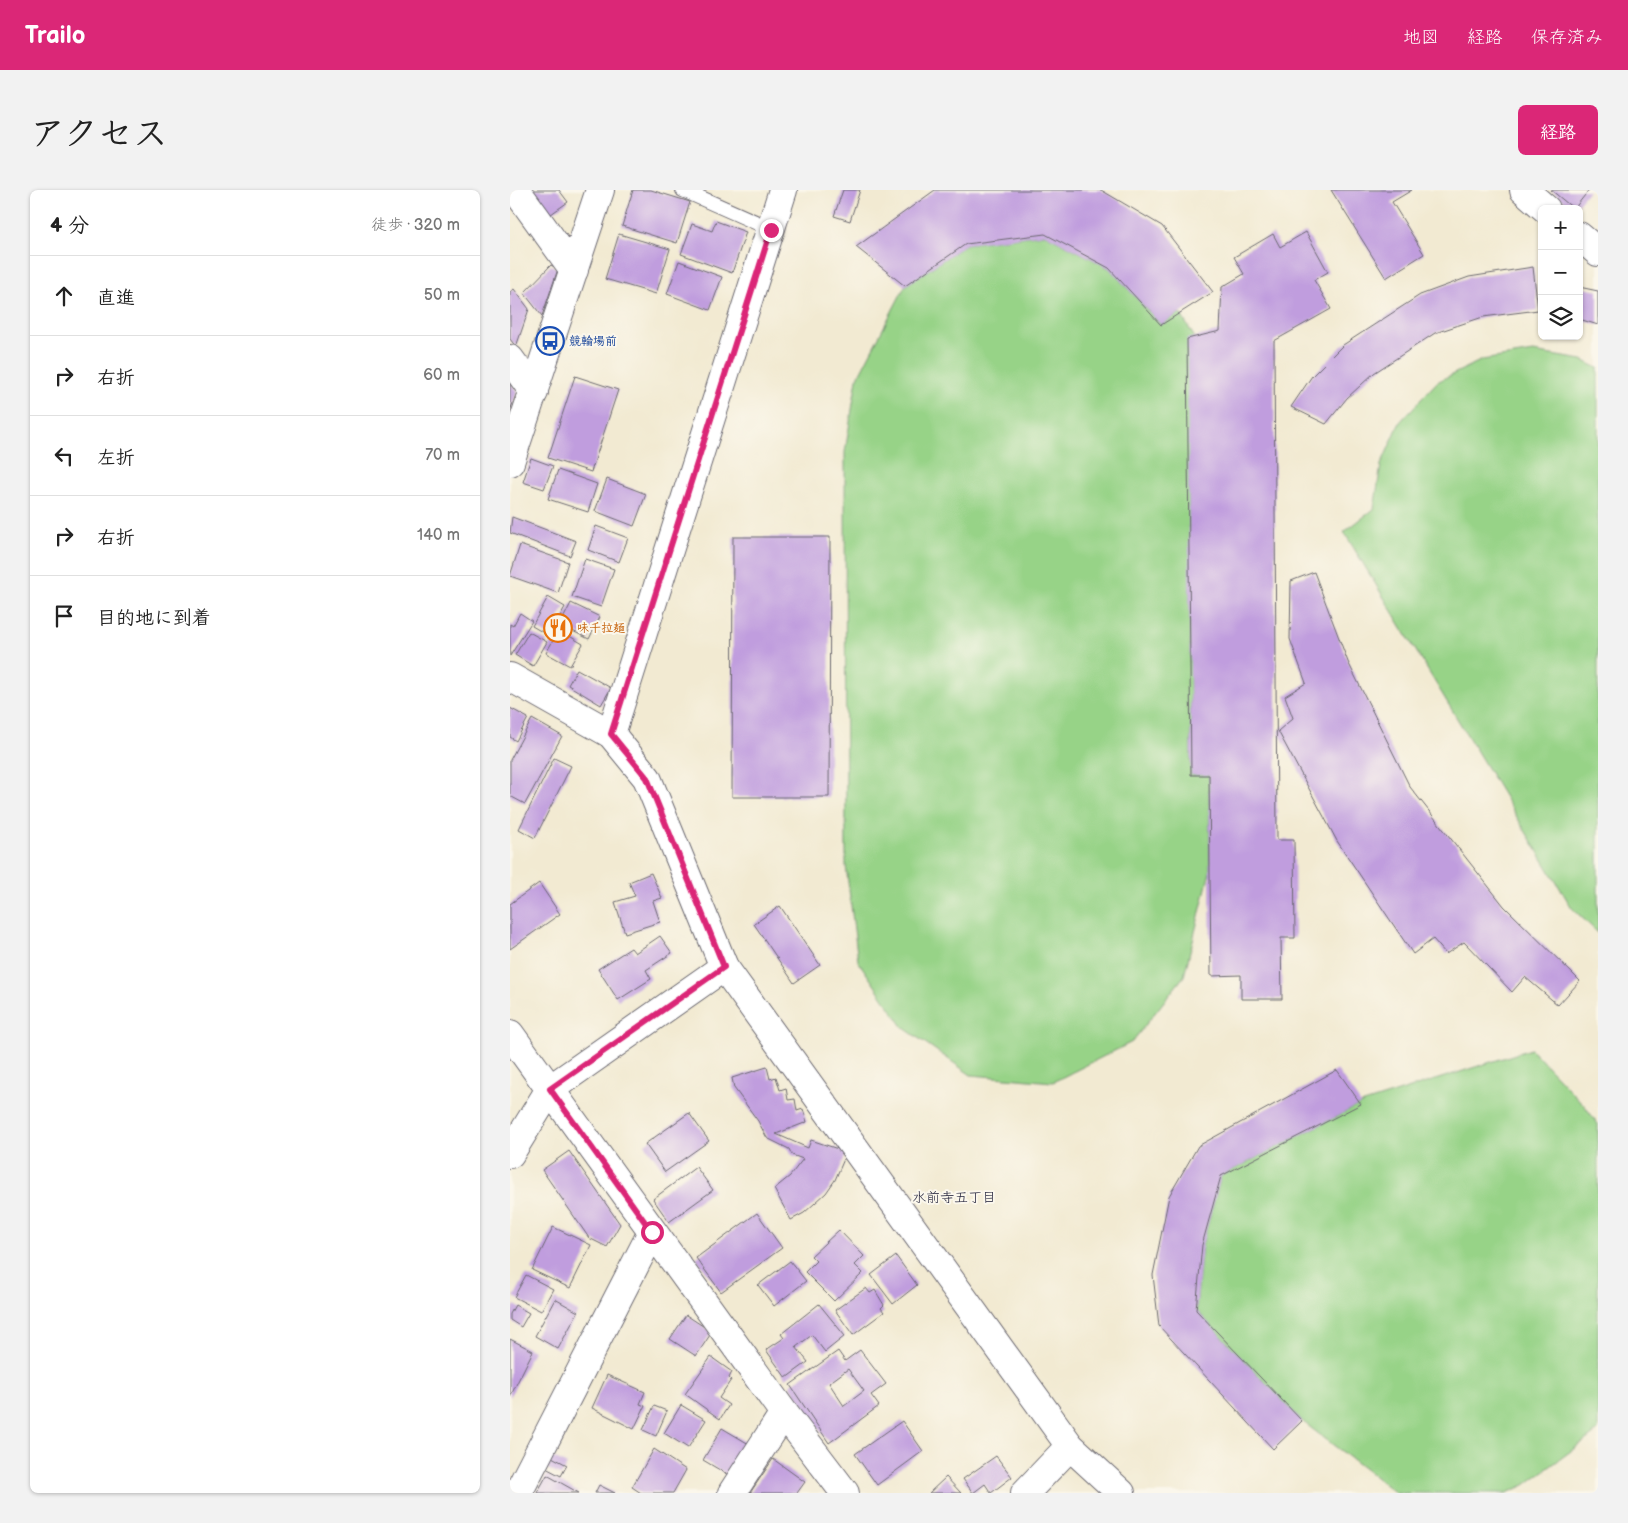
<!DOCTYPE html>
<html lang="ja">
<head>
<meta charset="utf-8">
<style>
  body { margin:0; font-family:"Balsamiq Sans","Klee One",sans-serif; background:#f2f2f2; color:#222 }
  .controls { position:absolute; right:15px; top:15px; display:grid; overflow:hidden; border-radius:8px; box-shadow:0 1px 4px #0004 }
  .controls button { width:45px; height:45px; display:grid; place-items:center; padding:0; border:0; border-bottom:1px solid #e0e0e0; background:#fff; color:#222; font:25px sans-serif }
  .stop { position:absolute; width:15px; height:15px; margin:-11px; border:4px solid #db2777; border-radius:50%; background:#fff }
  .stop.end { background:#db2777; border-color:#fff; box-shadow:0 1px 5px #0008 }
  .list { margin:0; padding:0; list-style:none }
  h2 { display:flex; justify-content:space-between; align-items:center; height:65px; margin:0; padding:0 20px; font-size:21px }
  h2 small { font-size:16px; font-weight:400; color:#767676 }
  .list li { display:grid; grid-template-columns:32px 1fr auto; gap:15px; align-items:center; box-sizing:border-box; height:80px; padding:0 20px; border-top:1px solid #e0e0e0 }
  .list b { display:block; font-size:19px; white-space:nowrap }
  .list em { font-size:16px; font-style:normal; color:#767676 }
  .icon { flex:none; width:28px; height:28px; fill:none; stroke:currentColor; stroke-width:2; stroke-linecap:round; stroke-linejoin:round }
  .map { position:relative; flex:none; width:1088px; height:1303px; overflow:hidden; border-radius:8px }
  header { display:flex; align-items:center; gap:30px; box-sizing:border-box; height:70px; padding:0 25px; background:#db2777; color:#fff }
  header strong { font-size:24px }
  nav { display:flex; gap:28px; margin-inline-start:auto; font-size:18px }
  .intro { display:flex; align-items:center; justify-content:space-between; box-sizing:border-box; height:120px; padding:0 30px }
  h1 { margin:0; font-size:35px }
  .button { padding:12px 22px; border-radius:8px; background:#db2777; color:#fff; font-size:18px; font-weight:700 }
  main { display:flex; gap:30px; padding:0 30px }
  aside { flex:1; background:#fff; border-radius:8px; box-shadow:0 1px 4px #0004 }
  .map>svg:first-child { display:block }
</style>
</head>
<body>
<header>
<strong>Trailo</strong>
<nav><a>地図</a><a>経路</a><a>保存済み</a></nav>
</header>
<div class="intro"><h1>アクセス</h1><a class="button">経路</a></div>
<main>
<aside>
<h2>4 分<small>徒歩 · 320 m</small></h2>
<ul class="list">
<li><svg class="icon" aria-label="ahead" viewBox="0 0 24 24"><path d="M12 20V5M6 11l6-6 6 6"/></svg><div><b>直進</b></div><em>50 m</em></li>
<li><svg class="icon" aria-label="right" viewBox="0 0 24 24"><path d="M7 20v-9h11M14 6l5 5-5 5"/></svg><div><b>右折</b></div><em>60 m</em></li>
<li><svg class="icon" aria-label="left" viewBox="0 0 24 24"><path d="M17 20v-9H6M10 6l-5 5 5 5"/></svg><div><b>左折</b></div><em>70 m</em></li>
<li><svg class="icon" aria-label="right" viewBox="0 0 24 24"><path d="M7 20v-9h11M14 6l5 5-5 5"/></svg><div><b>右折</b></div><em>140 m</em></li>
<li><svg class="icon" aria-label="arrive" viewBox="0 0 24 24"><path d="M6 21V4h12l-3 4 3 4H6"/></svg><div><b>目的地に到着</b></div></li>
</ul>
</aside>
<div class="map">
<svg width="1088" height="1303" viewBox="0 0 1088 1303">
  <rect width="100%" height="100%" fill="#fbf7ec"/>
  <filter id="ink" filterUnits="userSpaceOnUse"><feTurbulence type="fractalNoise" baseFrequency=".02" numOctaves="2"/><feDisplacementMap in="SourceGraphic" scale="10" xChannelSelector="R" yChannelSelector="G"/><feConvolveMatrix kernelMatrix="1 2 1 2 8 2 1 2 1" color-interpolation-filters="sRGB"/></filter>
  <filter id="wash" filterUnits="userSpaceOnUse"><feTurbulence type="fractalNoise" baseFrequency=".0096" numOctaves="4" result="noise"/><feDisplacementMap in="SourceGraphic" scale="20" xChannelSelector="R" yChannelSelector="G"/><feGaussianBlur stdDeviation="1.12" result="paint"/><feColorMatrix in="noise" values="0 0 0 0 0 0 0 0 0 0 0 0 0 0 0 0 0 1.4 0 .05"/><feComposite in="paint" operator="in"/></filter>
  <g filter="url(#wash)">
    <rect width="100%" height="100%" fill="#f2ead2"/>
    <path fill="#97d387" stroke="#5c7a61" d="M535,44L599,78L651,135L670,123L685,148L678,150L681,585H699L700,682L674,786L622,852L543,892L461,885L394,838L348,771L336,676L335,262L347,189L395,96L456,54Z
      M1023,162L1072,170L1088,178V743L1062,718L834,342L864,319L871,275L890,232L927,192L972,170Z
      M1021,859L1074,915L1088,934V1241L1015,1295L997,1303H886L792,1231L686,1120L692,1055L711,986L851,914Z"/>
    <g id="blocks">
      <path fill="#c09dde" fill-rule="evenodd" d="M13,0H49L58,12L34,29Z
        M123,0H141L180,12L167,53L112,36Z
        M333,0H350L340,31L324,26Z
        M425,0H591L652,36L703,102L651,135L599,78L535,44L456,54L395,96L346,57Z
        M821,0H902L882,12L914,64L876,88Z
        M1041,0H1079L1064,19Z
        M206,31L236,42L222,83L171,64L182,34L202,41Z
        M796,42L818,82L804,90L821,119L764,151L767,650H784L785,748H771L772,809H731V785L701,786L699,585H681L677,149L710,141L712,97L734,84L724,67L763,44L770,57Z
        M109,44L160,59L146,104L95,89Z
        M169,71L212,87L200,120L157,104Z
        M41,75L48,79L32,126L14,103Z
        M1023,77L1028,120L973,127L925,143L864,183L837,208L816,234L781,217L802,186L833,155L910,105L959,87Z
        M1069,97L1088,101V135L1069,129Z
        M4,99L19,119L6,157L0,149V102Z
        M65,186L108,200L81,282L38,268Z
        M0,192L7,202L0,221Z
        M21,268L43,276L34,299L13,292Z
        M48,280L87,294L78,322L38,309Z
        M97,289L136,304L124,336L85,321Z
        M2,327L66,351L60,366L0,343Z
        M86,336L118,348L109,372L78,360Z
        M223,347H320L319,607H222Z
        M10,355L58,372L48,403L0,386Z
        M75,369L104,379L91,417L62,407Z
        M804,382L838,472L900,597L994,716L1070,791L1048,815L1015,787L1002,802L954,752L936,764L923,749L903,764L827,651L768,541L783,528L775,506L796,493L780,449L781,391Z
        M38,407L55,417L39,446L22,436Z
        M61,413L90,427L79,449L50,435Z
        M10,423L22,431L0,466V434L3,436Z
        M49,440L73,454L60,476L36,463Z
        M19,442L37,452L23,476L5,465Z
        M67,479L101,498L91,515L58,495Z
        M0,518L18,528L6,551L0,547Z
        M22,529L52,546L15,614L0,606V570Z
        M44,568L61,576L25,648L9,639Z
        M141,683L152,708L143,711L150,732L115,743L105,712L125,706L119,692Z
        M29,693L50,724L0,759V714Z
        M270,716L310,775L284,793L244,734Z
        M150,746L162,763L136,780L141,789L108,810L88,779L121,758L125,763Z
        M257,877L260,889L266,887L270,900L276,898L278,910L285,909L287,921L293,919L297,932L266,944L298,958L301,950L337,962L325,990L316,1003L294,1023L281,1030L264,999L280,986L293,969L282,965L279,959L257,948L248,931L224,898L222,888Z
        M827,880L851,914L711,986L692,1055L686,1120L792,1231L763,1259L649,1136L643,1085L659,1006L688,956Z
        M179,923L199,951L155,982L135,954Z
        M59,961L110,1034L97,1057L79,1048L32,980Z
        M186,977L203,1000L159,1032L143,1009Z
        M247,1023L272,1058L211,1102L186,1068Z
        M43,1037L81,1055L60,1098L22,1080Z
        M329,1040L354,1066L345,1075L353,1083L324,1111L295,1082L306,1071L301,1066Z
        M386,1066L407,1095L383,1114L361,1085Z
        M280,1071L296,1091L264,1116L248,1095Z
        M16,1085L43,1099L31,1121L4,1107Z
        M356,1098L360,1103L365,1100L374,1115L371,1118L374,1122L343,1145L325,1120Z
        M45,1109L68,1122L48,1159L25,1146Z
        M309,1114L335,1146L315,1162L302,1145L286,1157L298,1172L276,1188L256,1160L274,1148L271,1144Z
        M5,1115L19,1123L11,1137L0,1130V1124Z
        M176,1125L202,1142L186,1166L160,1149Z
        M0,1149L23,1161L0,1207Z
        M350,1160L376,1194L361,1205L369,1216L319,1253L280,1195L328,1161L335,1171ZM338,1179L354,1201L334,1216L319,1193Z
        M201,1167L222,1182L219,1188L221,1190L209,1208L219,1215L210,1229L175,1204Z
        M97,1185L135,1202L130,1214L135,1216L124,1239L82,1218Z
        M171,1215L196,1230L178,1258L154,1243Z
        M144,1216L157,1221L146,1246L133,1240Z
        M392,1231L413,1261L367,1295L345,1264Z
        M212,1238L239,1254L220,1286L193,1270Z
        M144,1259L176,1280L163,1303H131L122,1297Z
        M40,1266L57,1275L51,1286L34,1277Z
        M486,1266L502,1287L481,1303L475,1294L463,1303L453,1289Z
        M263,1269L295,1292L287,1303H240Z
        M37,1285L69,1303H27Z
        M436,1287L451,1303H419Z
        M89,1295L105,1303H85Z"/>
    </g>
  </g>
  <g filter="url(#ink)">
    <use href="#blocks" fill-opacity="0" stroke="#6b6870" stroke-width="1"/>
    <g fill="none" stroke-linecap="round" stroke-linejoin="round">
      <defs>
        <path id="service" d="M173,0L261,39"/>
        <path id="minor" d="M6,0L64,80
          M0,169L24,202
          M101,544L273,0
          M0,844L274,1223L335,1303
          M0,964L40,899L214,777
          M8,1303L142,1042
          M222,1303L274,1223
          M515,1303L560,1256"/>
        <path id="tertiary" d="M0,272L90,0
          M0,487L101,544L137,588L214,777L560,1256L611,1303"/>
        <path id="secondary" d="M1014,0L1036,19
          M1069,46L1088,62"/>
      </defs>
      <use href="#service" stroke="#6b6870" stroke-width="16"/>
      <use href="#minor" stroke="#6b6870" stroke-width="30"/>
      <use href="#tertiary" stroke="#6b6870" stroke-width="30"/>
      <use href="#secondary" stroke="#6b6870" stroke-width="30"/>
      <use href="#service" stroke="#fff" stroke-width="14"/>
      <use href="#minor" stroke="#fff" stroke-width="28"/>
      <use href="#tertiary" stroke="#fff" stroke-width="28"/>
      <use href="#secondary" stroke="#fff" stroke-width="28"/>
    </g>
  </g>
  <g fill="none" stroke-linecap="round" stroke-linejoin="round" filter="url(#ink)">
    <path stroke="#db2777" stroke-width="6" d="M142,1042L40,899L214,777L137,588L101,544L261,40"/>
  </g>
  <defs>
    <symbol id="bus-ring" viewBox="-11 -11 22 22"><circle r="9.5" fill="#fbf7ec" stroke="#1a4fb4" stroke-width="1.5"/><path d="M-5-6H5V4H4V6H2V4H-2V6H-4V4H-5ZM-3.5-4V0h7V-4ZM-3.5 1.2v1.5H-2V1.2ZM2 1.2v1.5H3.5V1.2Z" fill="#1a4fb4"/></symbol>
    <symbol id="restaurant-ring" viewBox="-11 -11 22 22"><circle r="9.5" fill="#fbf7ec" stroke="#e8710a" stroke-width="1.5"/><path d="M-5-6h1v4h1v-4h1v4h1v-4h1v5L-1.5 .5V6h-2V.5L-5-1ZM5-6V6H3V1.5H1.5Q1.5-4 5-6Z" fill="#e8710a"/></symbol>
  </defs>
  <g fill-rule="evenodd">
    <use href="#bus-ring" x="24" y="135" width="32" height="32"/>
    <use href="#restaurant-ring" x="32" y="422" width="32" height="32"/>
  </g>
  <g text-anchor="middle" dominant-baseline="central" stroke-width="4" stroke-linejoin="round" paint-order="stroke">
    <g font-size="12" font-weight="bold" fill="#164399" stroke="#fbf7ec" text-anchor="start">
      <text x="59" y="151">競輪場前</text>
    </g>
    <g font-size="12" font-weight="bold" fill="#c56008" stroke="#fbf7ec" text-anchor="start">
      <text x="67" y="438">味千拉麺</text>
    </g>
    <g font-size="14" fill="#22223b" stroke="#fbf7ec">
      <text x="444" y="1007">水前寺五丁目</text>
    </g>
  </g>
</svg>
<div class="controls">
<button>+</button>
<button>−</button>
<button><svg class="icon" aria-label="layers" viewBox="0 0 24 24"><path d="M12 4l9 5-9 5-9-5zM3 14l9 5 9-5"/></svg></button>
</div>
<div class="stop" style="left:142px;top:1042px"></div>
<div class="stop end" style="left:261px;top:40px"></div>
</div>
</main>
</body>
</html>
